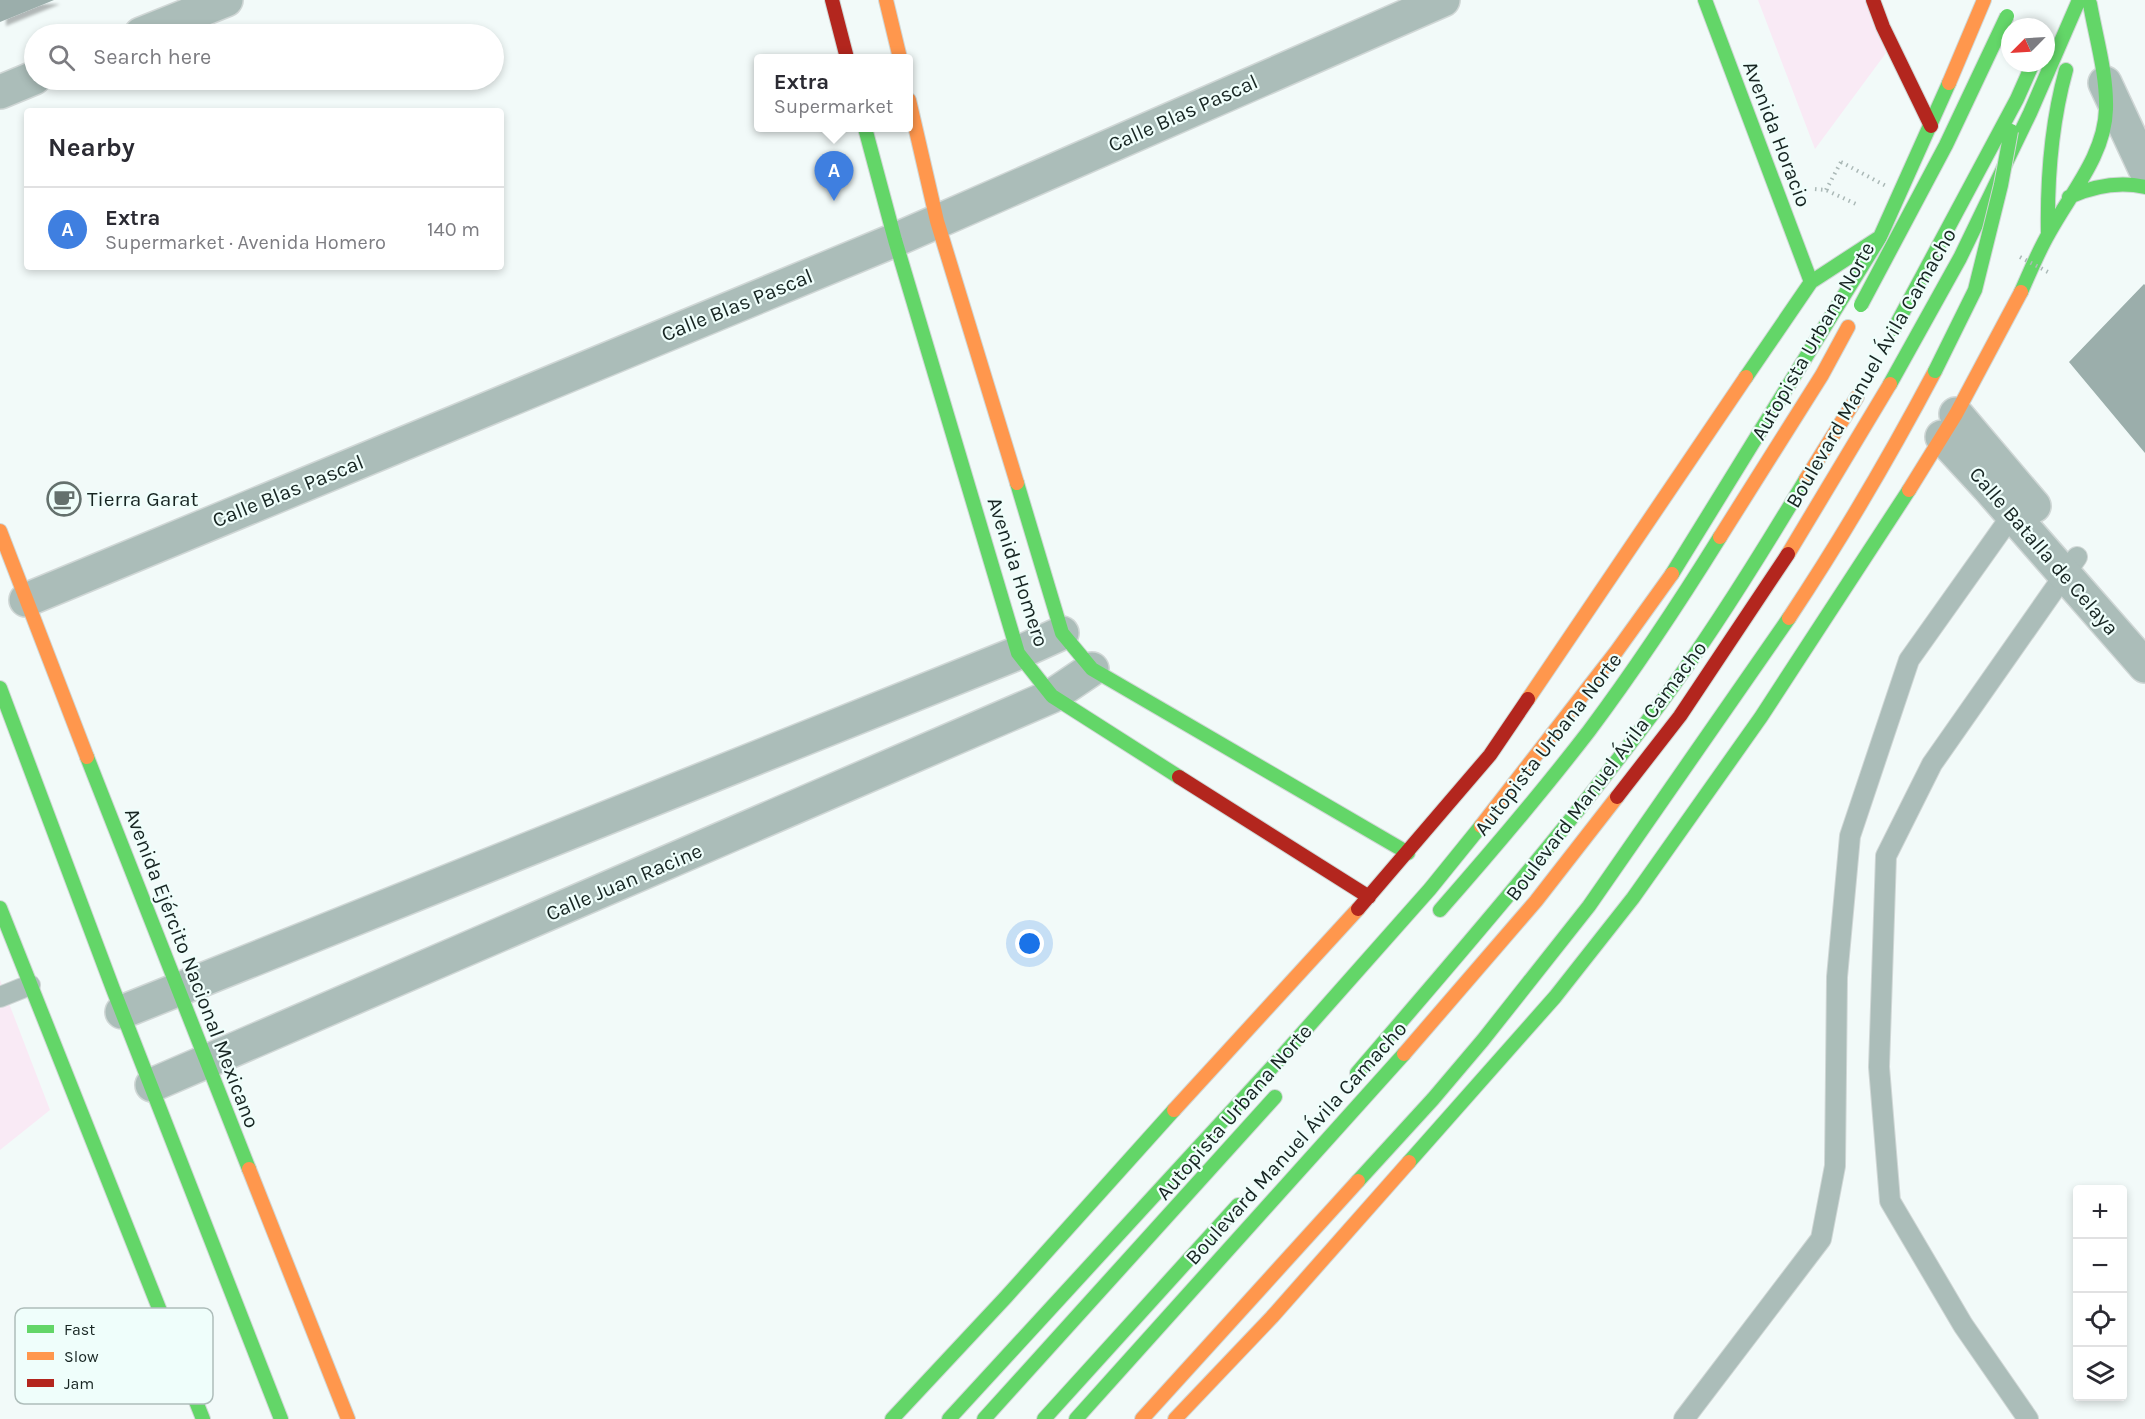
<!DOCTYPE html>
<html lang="en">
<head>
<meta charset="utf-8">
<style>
  body { margin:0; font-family:Karla,sans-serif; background:#f2f2f3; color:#2b2b33 }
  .controls { position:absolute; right:18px; bottom:18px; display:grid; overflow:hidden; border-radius:6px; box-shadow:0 3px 9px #0003 }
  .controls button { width:54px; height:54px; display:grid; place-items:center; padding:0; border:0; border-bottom:2px solid #e1e1e2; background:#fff; color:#2b2b33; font:30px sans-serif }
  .compass { position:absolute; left:2001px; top:18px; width:54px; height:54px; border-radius:50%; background:#fff; box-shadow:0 3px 9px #0003; rotate:246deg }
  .you { position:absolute; left:1030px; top:944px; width:21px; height:21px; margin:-15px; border:4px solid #fff; border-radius:50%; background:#1a73e8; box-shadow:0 0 0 9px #1a73e833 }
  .badge { display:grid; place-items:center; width:39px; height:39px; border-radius:50%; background:#0f766e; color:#fff; font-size:20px; font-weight:700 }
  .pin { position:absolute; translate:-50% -50px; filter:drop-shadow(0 2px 3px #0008) }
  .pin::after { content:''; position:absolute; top:32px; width:21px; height:18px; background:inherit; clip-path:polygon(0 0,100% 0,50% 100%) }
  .popup { position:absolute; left:754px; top:54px; width:159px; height:78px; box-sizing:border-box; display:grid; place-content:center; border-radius:6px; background:#fff; filter:drop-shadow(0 2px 4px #0005); font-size:20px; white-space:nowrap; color:#7c7c81 }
  .popup b { font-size:22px; color:#2b2b33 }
  .popup::after { content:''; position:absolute; left:50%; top:100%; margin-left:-12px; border:12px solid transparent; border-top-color:#fff }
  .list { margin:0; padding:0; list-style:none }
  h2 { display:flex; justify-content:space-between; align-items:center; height:78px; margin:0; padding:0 24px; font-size:26px }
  h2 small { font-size:20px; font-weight:400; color:#7c7c81 }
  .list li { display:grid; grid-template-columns:39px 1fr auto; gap:18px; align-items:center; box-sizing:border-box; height:84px; padding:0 24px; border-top:2px solid #e1e1e2 }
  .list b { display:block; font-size:22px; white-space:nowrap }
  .list p { margin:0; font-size:20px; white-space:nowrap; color:#7c7c81 }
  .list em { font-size:20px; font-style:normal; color:#7c7c81 }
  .icon { flex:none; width:33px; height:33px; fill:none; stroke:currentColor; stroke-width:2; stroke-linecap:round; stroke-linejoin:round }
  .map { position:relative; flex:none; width:2145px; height:1419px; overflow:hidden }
  .search { position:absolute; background:#fff; box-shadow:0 3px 9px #0003; left:24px; top:24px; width:480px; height:66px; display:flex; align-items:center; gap:15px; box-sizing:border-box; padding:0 21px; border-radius:33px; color:#7c7c81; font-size:22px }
  .panel { position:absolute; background:#fff; box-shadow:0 3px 9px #0003; left:24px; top:108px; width:480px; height:162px; border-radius:6px }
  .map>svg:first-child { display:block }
</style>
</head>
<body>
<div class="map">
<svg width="2145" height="1419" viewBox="0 0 2145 1419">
  <defs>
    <filter id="shadow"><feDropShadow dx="6" dy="4" stdDeviation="1.5" flood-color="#0004"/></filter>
  </defs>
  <rect width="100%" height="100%" fill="#f2faf9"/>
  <path fill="#f9eaf5" d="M1758,0H1866L1886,53L1815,149Z
    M0,980L50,1110L0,1150Z"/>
  <path fill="#9baeab" filter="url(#shadow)" d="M0,0H54L0,22Z
    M2144,284L2145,285V453L2069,362Z"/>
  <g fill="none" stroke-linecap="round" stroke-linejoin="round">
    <defs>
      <path id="lane" d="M0,997L30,985
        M1684,1419L1821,1239L1835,1166L1837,977L1850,836L1909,660L2017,508
        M2028,1419L1963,1325L1890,1201L1879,1067L1886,856L1932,764L2077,557"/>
      <path id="street" d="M141,34L226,0
        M2105,83L2145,169
        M0,92L34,78
        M1956,414L2034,506
        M1942,437L1988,487L2145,666
        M26,600L895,240L1443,0
        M122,1012L1018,653L1062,633
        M152,1085L1052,696L1092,669"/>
      <path id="fast" d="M1705,0L1811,282
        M865,128L895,240L1018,653L1052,696L1179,777
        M2069,197C2094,186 2118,181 2145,187
        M2048,234C2047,178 2051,124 2066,70
        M2021,292C2030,272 2038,252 2049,233C2070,194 2105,155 2106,109C2107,74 2096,38 2090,4
        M1746,377L1811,282L1880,237
        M1890,384L1960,258L2030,113L2079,0
        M1017,483L1062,633L1092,669L1408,853
        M1672,574L1880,237L1949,83
        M0,688L113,989L281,1419
        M87,757L249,1169
        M0,908L203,1419
        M1440,910C1491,852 1542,792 1589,731C1636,668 1679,603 1720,537
        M1357,1073C1461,952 1565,832 1660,704C1713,632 1760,556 1806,479
        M1409,1162L1555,997L1633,898L1761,717L1909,490
        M1358,1181L1433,1099L1483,1040L1589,906L1789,618
        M892,1419L1006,1297L1174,1110
        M949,1419L1275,1064L1430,889L1481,826
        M984,1419L1275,1097
        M1044,1419L1238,1205
        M1076,1419L1404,1054"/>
      <path id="slow" d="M886,0L900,58
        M1949,83L1984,0
        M909,100L937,221L1017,483
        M1806,479L1857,397
        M1909,490L1956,414L2021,292
        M0,531L87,757
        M1720,537L1822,375L1848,327
        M1788,554L1890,384
        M1789,618C1842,538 1890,456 1935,371
        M1528,699L1746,377
        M1481,826L1616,652L1672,574
        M1404,1054L1536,901L1617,797
        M1174,1110L1358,909
        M249,1169L348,1419
        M1142,1419L1358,1181
        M1175,1419L1272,1317L1409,1162"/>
      <path id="jam" d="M832,0L847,58
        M1873,0L1883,27L1931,126
        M1179,777L1369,897
        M1617,797L1680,716L1788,554
        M1358,909L1490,755L1528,699"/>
    </defs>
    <use href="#lane" stroke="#d0d7d6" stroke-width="22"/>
    <use href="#street" stroke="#d0d7d6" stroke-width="36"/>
    <use href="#fast" stroke="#d0d7d6" stroke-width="16"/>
    <use href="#slow" stroke="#d0d7d6" stroke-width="16"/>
    <use href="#jam" stroke="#d0d7d6" stroke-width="16"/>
    <path stroke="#abb9b7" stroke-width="4" stroke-dasharray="1.5 4.5" stroke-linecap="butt" d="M1815,189L1826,190L1858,205
      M1826,190L1841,162"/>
    <use href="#lane" stroke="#abbdb9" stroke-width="20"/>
    <use href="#street" stroke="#abbdb9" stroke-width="33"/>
    <use href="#fast" stroke="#63d668" stroke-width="14"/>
    <use href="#slow" stroke="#ff974d" stroke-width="14"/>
    <use href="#jam" stroke="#b3261e" stroke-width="14"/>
    <defs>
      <path id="fast-bridge" d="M1861,305L1946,145L2007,16
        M1894,329L2017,99L2033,63
        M1935,371L1975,290L2001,185L2011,131"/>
    </defs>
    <use href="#fast-bridge" stroke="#d0d7d6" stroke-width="16" stroke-linecap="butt"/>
    <path stroke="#abb9b7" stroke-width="4" stroke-dasharray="1.5 4.5" stroke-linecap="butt" d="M1841,162L1886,186
      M2020,257L2048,272"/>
    <use href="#fast-bridge" stroke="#63d668" stroke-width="14"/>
  </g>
  <defs>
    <symbol id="cafe-ring" viewBox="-11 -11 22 22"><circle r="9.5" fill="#effefb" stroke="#64706d" stroke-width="1.5"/><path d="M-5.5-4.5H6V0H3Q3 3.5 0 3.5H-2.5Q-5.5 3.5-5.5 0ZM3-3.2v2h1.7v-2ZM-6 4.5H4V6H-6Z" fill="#64706d"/></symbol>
  </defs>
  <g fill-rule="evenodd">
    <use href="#cafe-ring" x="45" y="480" width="38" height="38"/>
  </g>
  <g text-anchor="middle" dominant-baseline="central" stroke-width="4.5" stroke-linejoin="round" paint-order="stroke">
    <g font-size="21" fill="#172522" stroke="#effefb">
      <text transform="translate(1183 113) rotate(-24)">Calle Blas Pascal</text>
      <text transform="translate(1777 134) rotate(69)">Avenida Horacio</text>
      <text transform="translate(737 305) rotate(-22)">Calle Blas Pascal</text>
      <text transform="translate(1813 341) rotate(-60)">Autopista Urbana Norte</text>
      <text transform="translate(1871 368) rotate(-60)">Boulevard Manuel Ávila Camacho</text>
      <text transform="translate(288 491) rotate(-22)">Calle Blas Pascal</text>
      <text transform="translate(2044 551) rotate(49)">Calle Batalla de Celaya</text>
      <text transform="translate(1018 572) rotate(72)">Avenida Homero</text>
      <text transform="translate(1548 744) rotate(-52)">Autopista Urbana Norte</text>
      <text transform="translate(1606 771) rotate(-53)">Boulevard Manuel Ávila Camacho</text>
      <text transform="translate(624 882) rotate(-23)">Calle Juan Racine</text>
      <text transform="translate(192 968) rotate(69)">Avenida Ejército Nacional Mexicano</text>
      <text transform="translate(1234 1112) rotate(-49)">Autopista Urbana Norte</text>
      <text transform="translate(1296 1143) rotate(-48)">Boulevard Manuel Ávila Camacho</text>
    </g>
    <g font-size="21" fill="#172522" stroke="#effefb" text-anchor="start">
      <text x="87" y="499">Tierra Garat</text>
    </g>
  </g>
  <rect x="15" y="1308" width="198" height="96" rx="9" fill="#effefb" stroke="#aebdba" stroke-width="1.5"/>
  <rect x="27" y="1325" width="27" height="8" fill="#63d668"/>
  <rect x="27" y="1352" width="27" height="8" fill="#ff974d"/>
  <rect x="27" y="1379" width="27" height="8" fill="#b3261e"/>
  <g font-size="16" fill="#172522">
    <text x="64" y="1335">Fast</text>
    <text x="64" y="1362">Slow</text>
    <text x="64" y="1389">Jam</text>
  </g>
</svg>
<div class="controls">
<button>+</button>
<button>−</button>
<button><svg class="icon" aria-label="locate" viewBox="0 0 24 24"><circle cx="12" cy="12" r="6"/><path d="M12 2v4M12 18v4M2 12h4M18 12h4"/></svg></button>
<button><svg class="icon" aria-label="layers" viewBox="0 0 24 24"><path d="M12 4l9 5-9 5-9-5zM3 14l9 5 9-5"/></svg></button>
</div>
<svg class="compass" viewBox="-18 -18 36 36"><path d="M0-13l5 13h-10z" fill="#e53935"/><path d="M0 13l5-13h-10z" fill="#7c7c81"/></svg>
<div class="you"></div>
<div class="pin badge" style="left:834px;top:201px;background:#3f7fe0">A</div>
<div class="popup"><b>Extra</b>Supermarket</div>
<div class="search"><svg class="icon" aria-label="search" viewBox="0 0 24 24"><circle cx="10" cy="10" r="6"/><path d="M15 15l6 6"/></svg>Search here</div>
<section class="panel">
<h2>Nearby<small></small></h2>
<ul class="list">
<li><span class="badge" style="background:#3f7fe0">A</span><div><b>Extra</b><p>Supermarket · Avenida Homero</p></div><em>140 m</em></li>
</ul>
</section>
</div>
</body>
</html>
